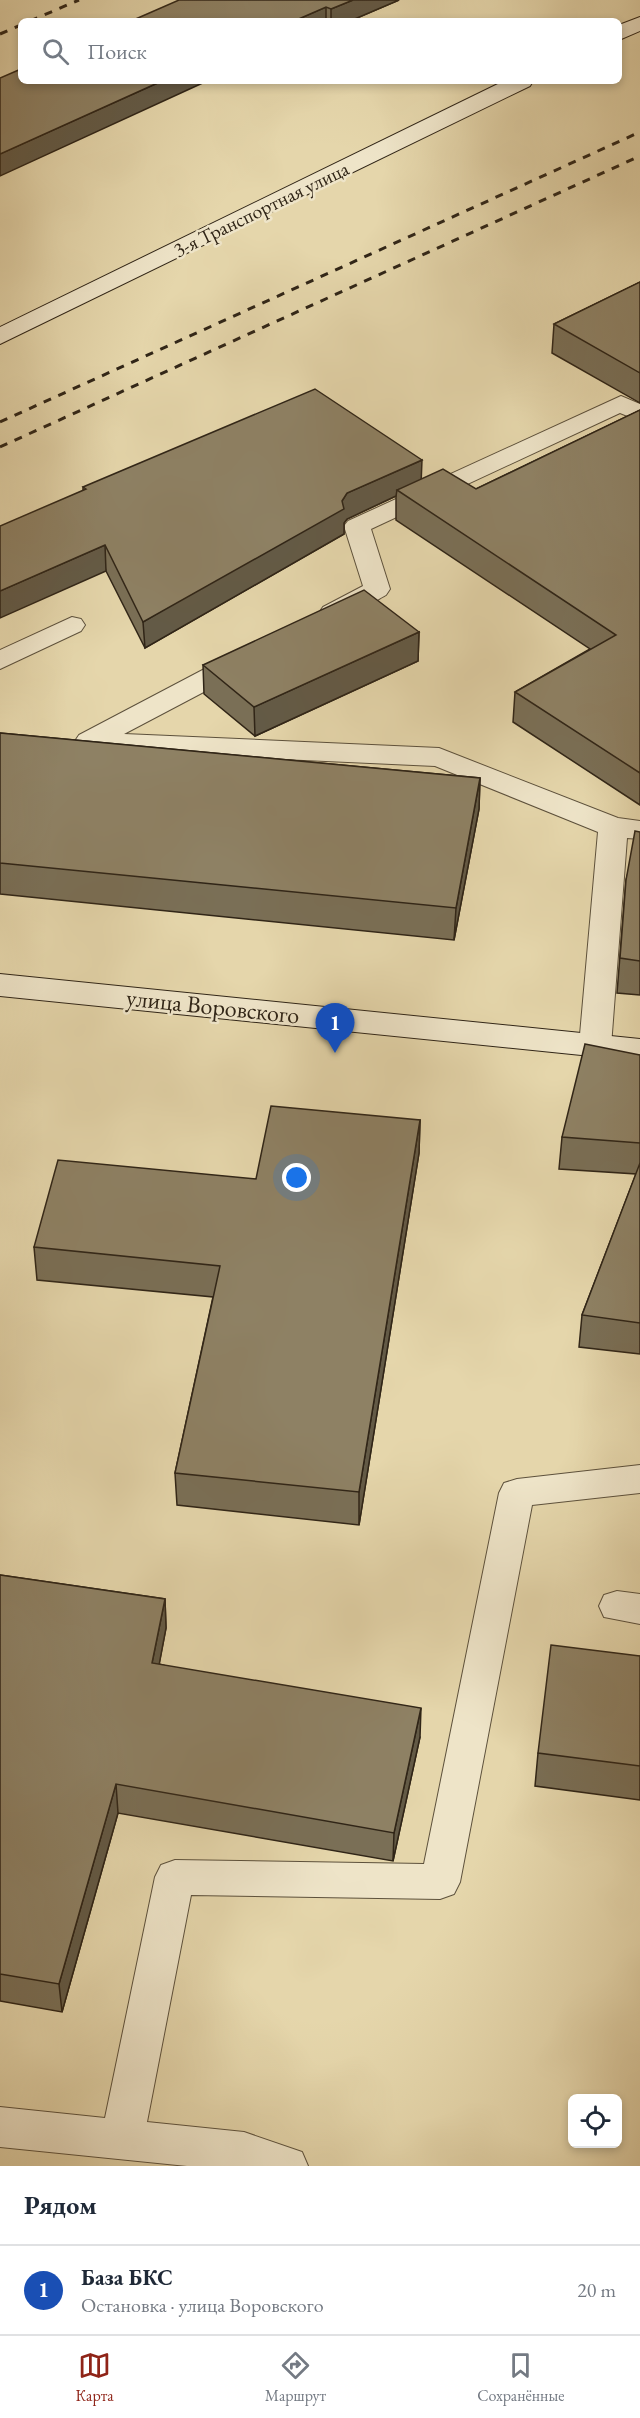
<!DOCTYPE html>
<html lang="ru">
<head>
<meta charset="utf-8">
<style>
  body { margin:0; font-family:"EB Garamond",serif; background:#f6f6f7; color:#1f2937 }
  .controls { position:absolute; right:18px; bottom:18px; display:grid; overflow:hidden; border-radius:9px; box-shadow:0 3px 9px #0003 }
  .controls button { width:54px; height:54px; display:grid; place-items:center; padding:0; border:0; border-bottom:2px solid #e0e1e3; background:#fff; color:#1f2937; font:30px sans-serif }
  .you { position:absolute; left:297px; top:1178px; width:21px; height:21px; margin:-15px; border:4px solid #fff; border-radius:50%; background:#1a73e8; box-shadow:0 0 0 9px #1a73e833 }
  .badge { display:grid; place-items:center; width:39px; height:39px; border-radius:50%; background:#8f2418; color:#fff; font-size:20px; font-weight:700 }
  .pin { position:absolute; translate:-50% -50px; filter:drop-shadow(0 2px 3px #0008) }
  .pin::after { content:''; position:absolute; top:32px; width:21px; height:18px; background:inherit; clip-path:polygon(0 0,100% 0,50% 100%) }
  .list { margin:0; padding:0; list-style:none }
  h2 { display:flex; justify-content:space-between; align-items:center; height:78px; margin:0; padding:0 24px; font-size:26px }
  h2 small { font-size:20px; font-weight:400; color:#747a83 }
  .list li { display:grid; grid-template-columns:39px 1fr auto; gap:18px; align-items:center; box-sizing:border-box; height:90px; padding:0 24px; border-top:2px solid #e0e1e3 }
  .list b { display:block; font-size:22px; white-space:nowrap }
  .list p { margin:0; font-size:20px; white-space:nowrap; color:#747a83 }
  .list em { font-size:20px; font-style:normal; color:#747a83 }
  .icon { flex:none; width:33px; height:33px; fill:none; stroke:currentColor; stroke-width:2; stroke-linecap:round; stroke-linejoin:round }
  .map { position:relative; flex:none; width:640px; height:2166px; overflow:hidden }
  .search { position:absolute; background:#fff; box-shadow:0 3px 9px #0003; left:18px; right:18px; top:18px; height:66px; display:flex; align-items:center; gap:15px; box-sizing:border-box; padding:0 21px; border-radius:9px; color:#747a83; font-size:22px }
  .sheet { height:168px; background:#fff }
  nav { display:flex; justify-content:space-around; align-items:center; box-sizing:border-box; height:84px; border-top:2px solid #e0e1e3; background:#fff; font-size:16px; color:#747a83 }
  nav a { display:grid; justify-items:center; gap:3px }
  nav .on { color:#8f2418 }
  .map>svg:first-child { display:block }
</style>
</head>
<body>
<div class="map">
<svg width="640" height="2166" viewBox="0 0 640 2166">
  <rect width="100%" height="100%" fill="#e5d6ab"/>
  <filter id="stains"><feTurbulence type="fractalNoise" baseFrequency=".00333" numOctaves="4"/><feColorMatrix values="0 0 0 0 .2 0 0 0 0 .09 0 0 0 0 .02 0 0 0 .5 -.17"/></filter>
  <radialGradient id="worn" r=".72"><stop offset=".6" stop-color="#630" stop-opacity="0"/><stop offset="1" stop-color="#630" stop-opacity=".3"/></radialGradient>
  <g fill="none" stroke-linecap="round" stroke-linejoin="round">
    <defs>
      <path id="lane" d="M621,396L640,404V421L620,413L371,529L390,589L386,595C368,605 344,624 323,619L319,613L323,607L363,586L344,526L348,521Z
        M72,617L81,619L85,625L81,631L0,669V650Z
        M243,652L253,654L257,660L253,666L124,734L439,748L618,818L640,821V839L627,838L611,1046L606,1054L595,1057L584,1054L579,1046L598,832L435,766L89,750L79,747L75,741L79,735L233,654Z
        M640,1465V1493L532,1505L460,1882L454,1894L440,1899L191,1895L147,2122L244,2132L302,2152L308,2166H187L0,2147V2107L105,2118L155,1877L161,1865L175,1860L424,1864L499,1493L504,1483L517,1479Z
        M617,1591L640,1594V1624L604,1617L599,1606L604,1595Z"/>
      <path id="secondary" d="M640,17V31L619,40V25Z
        M504,81H533L530,86L0,344V327Z
        M0,974L640,1039V1061L0,996Z"/>
    </defs>
    <use href="#lane" stroke="#5d513c" stroke-width="2"/>
    <use href="#secondary" stroke="#302517" stroke-width="2"/>
    <use href="#lane" fill="#eee4c8" fill-rule="evenodd"/>
    <use href="#secondary" fill="#eee4c8" fill-rule="evenodd"/>
    <path stroke="#302517" stroke-width="3" stroke-dasharray="8 8" stroke-linecap="butt" d="M30,21L79,0
      M0,34L21,25
      M0,422L640,132
      M0,447L640,156"/>
  </g>
  <path fill="#7a6f56" stroke="#302517" stroke-width="1.5" d="M399,0L350,21H131Z
    M640,282V403L552,353L554,324Z
    M640,410V805L513,722L515,692L590,649L396,520V496L347,519L344,523V534L145,648L106,571L83,490V487L422,479L476,489Z
    M419,632L418,661L255,736L204,694L203,665Z
    M0,733L480,778L479,809L454,940L0,894Z
    M640,832V995L617,993L626,880Z
    M640,1055V1354L579,1347L582,1315L636,1174L559,1169L562,1137Z
    M420,1120L419,1153L359,1525L177,1505L175,1473L213,1297L37,1280L34,1247L256,1179Z
    M0,1575L165,1599L166,1628L159,1664L420,1737L393,1861L118,1813L62,2012L0,2001Z
    M640,1656V1800L535,1786L538,1753Z"/>
  <path fill="#635a46" stroke="#302517" stroke-width="1.5" d="M353,0H399L350,21H331V9Z
    M326,7V21H294Z
    M162,81H207L0,176V154Z
    M422,460L421,485L397,490L396,496L347,519L344,523V534L145,648L143,622L342,501L347,493Z
    M105,545L106,571L0,618V591Z
    M419,632L418,661L255,736L254,707Z
    M480,778L479,809L454,940L456,908Z
    M420,1120L419,1153L359,1525V1492Z
    M165,1599L166,1628L154,1692L152,1663Z
    M421,1708L420,1737L393,1861L394,1833Z
    M116,1784L118,1813L62,2012L59,1984Z"/>
  <path fill="#8e8164" stroke="#302517" stroke-width="1.5" d="M179,0H353L331,9L326,7L294,21H131Z
    M21,69V81H162L0,154V78Z
    M640,282V373L554,324Z
    M315,389L422,460L347,493L342,501L344,509L143,622L105,545L0,591V526L86,489L83,487Z
    M640,410V773L515,692L616,635L397,490L443,469L476,489Z
    M364,590L419,632L254,707L203,665Z
    M0,733L480,778L456,908L0,863Z
    M635,831L640,832V961L620,958L626,880Z
    M585,1044L640,1055V1143L562,1137Z
    M271,1106L420,1120L359,1492L175,1473L220,1266L34,1247L58,1160L256,1179Z
    M640,1163V1323L582,1315Z
    M0,1575L165,1599L152,1663L421,1708L394,1833L116,1784L59,1984L0,1974Z
    M551,1645L640,1656V1766L538,1753Z"/>
  <g text-anchor="middle" dominant-baseline="central" stroke-width="5" stroke-linejoin="round" paint-order="stroke">
    <g font-size="20" fill="#302517" stroke="#eee4c8">
      <text transform="translate(261 209) rotate(-26)">3-я Транспортная улица</text>
    </g>
    <g font-size="24" fill="#302517" stroke="#eee4c8">
      <text transform="translate(213 1006) rotate(6)">улица Воровского</text>
    </g>
  </g>
  <rect width="100%" height="100%" filter="url(#stains)"/>
  <rect width="100%" height="100%" fill="url(#worn)"/>
</svg>
<div class="controls">
<button><svg class="icon" aria-label="locate" viewBox="0 0 24 24"><circle cx="12" cy="12" r="6"/><path d="M12 2v4M12 18v4M2 12h4M18 12h4"/></svg></button>
</div>
<div class="you"></div>
<div class="pin badge" style="left:335px;top:1053px;background:#1a4fb4">1</div>
<div class="search"><svg class="icon" aria-label="search" viewBox="0 0 24 24"><circle cx="10" cy="10" r="6"/><path d="M15 15l6 6"/></svg>Поиск</div>
</div>
<section class="sheet">
<h2>Рядом<small></small></h2>
<ul class="list">
<li><span class="badge" style="background:#1a4fb4">1</span><div><b>База БКС</b><p>Остановка · улица Воровского</p></div><em>20 m</em></li>
</ul>
</section>
<nav>
<a class="on"><svg class="icon" aria-label="map" viewBox="0 0 24 24"><path d="M3 6l6-2 6 2 6-2v14l-6 2-6-2-6 2zM9 4v14M15 6v14"/></svg>Карта</a>
<a><svg class="icon" aria-label="directions" viewBox="0 0 24 24"><path d="M12 3l9 9-9 9-9-9zM9 14v-3h6M13 9l2 2-2 2"/></svg>Маршрут</a>
<a><svg class="icon" aria-label="saved" viewBox="0 0 24 24"><path d="M7 4h10v16l-5-4-5 4z"/></svg>Сохранённые</a>
</nav>
</body>
</html>
